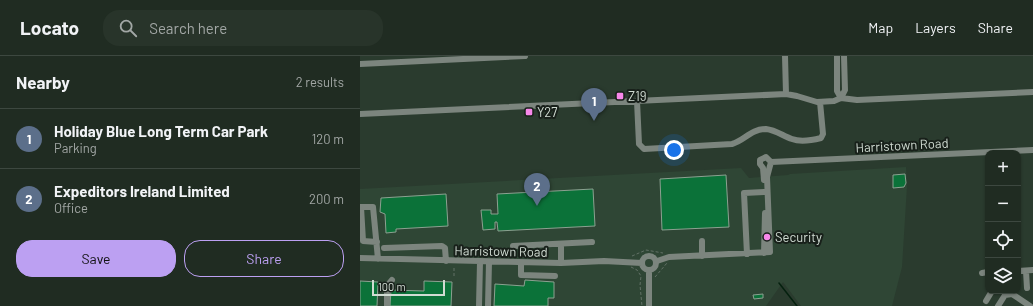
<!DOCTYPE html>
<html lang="en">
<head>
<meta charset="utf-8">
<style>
  body { margin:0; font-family:Barlow,sans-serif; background:#28342a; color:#f1f3f6 }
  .controls { position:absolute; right:12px; bottom:12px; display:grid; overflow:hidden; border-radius:8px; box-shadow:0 1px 3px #0004 }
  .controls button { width:36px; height:36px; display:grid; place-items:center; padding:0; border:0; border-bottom:1px solid #3d4840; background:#202c22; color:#f1f3f6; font:20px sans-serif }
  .scale { position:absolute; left:12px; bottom:10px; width:73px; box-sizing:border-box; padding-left:4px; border:2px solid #d1dcd3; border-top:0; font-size:11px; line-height:14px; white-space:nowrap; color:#d1dcd3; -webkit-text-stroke:3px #18201a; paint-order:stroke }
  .you { position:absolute; left:314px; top:94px; width:14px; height:14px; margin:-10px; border:3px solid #fff; border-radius:50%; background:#1a73e8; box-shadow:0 0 0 6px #1a73e833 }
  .badge { display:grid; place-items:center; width:26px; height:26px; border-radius:50%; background:#bca0f2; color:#fff; font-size:13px; font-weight:700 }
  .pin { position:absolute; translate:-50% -33px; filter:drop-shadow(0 1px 2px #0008) }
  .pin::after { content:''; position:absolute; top:21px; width:14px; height:12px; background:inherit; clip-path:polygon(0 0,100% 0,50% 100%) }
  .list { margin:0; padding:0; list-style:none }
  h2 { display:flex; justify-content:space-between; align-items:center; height:52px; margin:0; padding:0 16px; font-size:17px }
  h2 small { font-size:13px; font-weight:400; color:#a2a7a5 }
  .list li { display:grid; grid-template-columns:26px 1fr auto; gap:12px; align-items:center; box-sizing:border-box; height:60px; padding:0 16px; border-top:1px solid #3d4840 }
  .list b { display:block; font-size:15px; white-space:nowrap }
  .list p { margin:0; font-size:13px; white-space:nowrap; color:#a2a7a5 }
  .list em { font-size:13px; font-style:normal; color:#a2a7a5 }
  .actions { display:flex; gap:8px; padding:12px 16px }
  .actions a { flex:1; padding:9px 0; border:1px solid #bca0f2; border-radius:16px; text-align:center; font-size:14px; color:#bca0f2 }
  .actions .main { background:#bca0f2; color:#111 }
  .icon { flex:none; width:22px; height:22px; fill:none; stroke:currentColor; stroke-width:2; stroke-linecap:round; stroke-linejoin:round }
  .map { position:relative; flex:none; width:673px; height:250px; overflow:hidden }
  header { display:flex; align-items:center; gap:24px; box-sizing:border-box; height:56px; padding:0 20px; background:#202c22; border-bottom:1px solid #3d4840 }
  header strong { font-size:19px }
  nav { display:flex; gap:22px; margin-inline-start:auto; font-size:14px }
  .search { width:280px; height:36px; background:#28342a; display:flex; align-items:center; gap:10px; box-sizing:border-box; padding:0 14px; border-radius:16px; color:#a2a7a5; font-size:15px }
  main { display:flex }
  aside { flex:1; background:#202c22 }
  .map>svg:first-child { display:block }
</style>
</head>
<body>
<header>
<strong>Locato</strong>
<div class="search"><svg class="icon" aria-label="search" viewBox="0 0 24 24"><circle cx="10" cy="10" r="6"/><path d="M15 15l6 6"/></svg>Search here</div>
<nav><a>Map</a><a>Layers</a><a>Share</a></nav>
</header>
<main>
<aside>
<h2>Nearby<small>2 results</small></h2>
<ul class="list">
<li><span class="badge" style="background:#5c6f8a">1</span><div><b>Holiday Blue Long Term Car Park</b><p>Parking</p></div><em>120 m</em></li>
<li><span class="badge" style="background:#5c6f8a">2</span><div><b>Expeditors Ireland Limited</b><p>Office</p></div><em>200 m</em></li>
</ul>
<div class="actions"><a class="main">Save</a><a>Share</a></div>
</aside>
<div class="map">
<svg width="673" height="250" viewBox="0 0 673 250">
  <rect width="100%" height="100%" fill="#2a3b2e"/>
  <path fill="#2f4635" d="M546,111L547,130L542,211L532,250H441L423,226L406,250H0V133L381,112L389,122L428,119L430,118Z"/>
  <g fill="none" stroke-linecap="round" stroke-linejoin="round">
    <path stroke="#05210f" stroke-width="1.5" d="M419,227L437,250"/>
  </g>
  <path fill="#0b7239" stroke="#8ca191" d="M545,118L546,127L544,131L533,132V119Z
    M366,119L369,171L302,174L300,123Z
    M233,133L235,170L138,175L137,166H135V173L123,174L121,154H131V158H138L137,138Z
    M86,138L88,170L36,173V176L26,177L25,158L20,156L21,142Z
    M165,224L194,226V242H188V250H134L135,228L164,230Z
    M0,225L18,226L17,250H0Z
    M64,225L92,226L91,250H30L31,234L64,235Z
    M403,238V242L394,243L393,239Z"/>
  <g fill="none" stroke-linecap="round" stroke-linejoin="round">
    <path stroke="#627166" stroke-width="1" stroke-dasharray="3 2" stroke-linecap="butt" d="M272,200L286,194L303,197
      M271,211L277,214L281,220L280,229L282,250
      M94,220V211
      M295,221L307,207"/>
    <path stroke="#7c857e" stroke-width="6" d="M425,0L426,38
      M477,0V35L481,42
      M0,8L165,0
      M481,42L485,34L484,0
      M277,45L279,88L284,93L372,88C384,85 391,73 406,73C416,74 423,80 432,83C440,86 453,84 461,82L463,78L460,46
      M0,58L426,38L437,40L457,46L474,45L481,42L497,44L673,36
      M411,106L673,94
      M404,124L403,112L400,108V104L406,101L411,106
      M342,185V200
      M17,186L3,185L1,151H13L18,203
      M201,188V207
      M153,190L232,186
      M24,192L82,190L85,192L86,205
      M404,197L405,157
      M387,198L384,137L404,136
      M282 207a7 7 0 1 1 14 0a7 7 0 1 1-14 0Z
      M0,202L201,207L244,205L282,207
      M297,205L309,201L410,196L407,121L411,106
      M161,207V219L195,220
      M658,215L673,214
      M666,215L667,232
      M622,217L628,216
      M626,245L632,235
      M27,250V230L32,224
      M119,250L120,206
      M128,250L129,206
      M289,250V214
      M638,250L645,239L652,238L670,250"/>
  </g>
  <g fill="#f888ea" stroke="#18201a" stroke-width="1.5">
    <rect x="256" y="36" width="8" height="8" rx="2"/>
    <rect x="165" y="52" width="8" height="8" rx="2"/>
    <circle cx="407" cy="181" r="4"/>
  </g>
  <g text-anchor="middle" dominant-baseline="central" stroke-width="4" stroke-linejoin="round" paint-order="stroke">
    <g font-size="13" fill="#d1dcd3" stroke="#18201a" text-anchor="start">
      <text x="268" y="40">Z19</text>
      <text x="177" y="56">Y27</text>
      <text x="415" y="181">Security</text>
    </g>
    <g font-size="13" fill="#d1dcd3" stroke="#18201a">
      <text transform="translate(542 89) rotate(-3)">Harristown Road</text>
      <text transform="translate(141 195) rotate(1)">Harristown Road</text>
    </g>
  </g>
</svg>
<div class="controls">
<button>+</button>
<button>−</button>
<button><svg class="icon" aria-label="locate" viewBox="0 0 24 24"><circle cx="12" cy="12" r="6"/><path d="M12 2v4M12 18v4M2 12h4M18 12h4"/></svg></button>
<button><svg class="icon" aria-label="layers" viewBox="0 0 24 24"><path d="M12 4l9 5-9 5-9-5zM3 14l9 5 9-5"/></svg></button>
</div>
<div class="scale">100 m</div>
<div class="you"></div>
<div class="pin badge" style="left:234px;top:65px;background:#5c6f8a">1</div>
<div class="pin badge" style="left:177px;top:150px;background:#5c6f8a">2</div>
</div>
</main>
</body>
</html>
